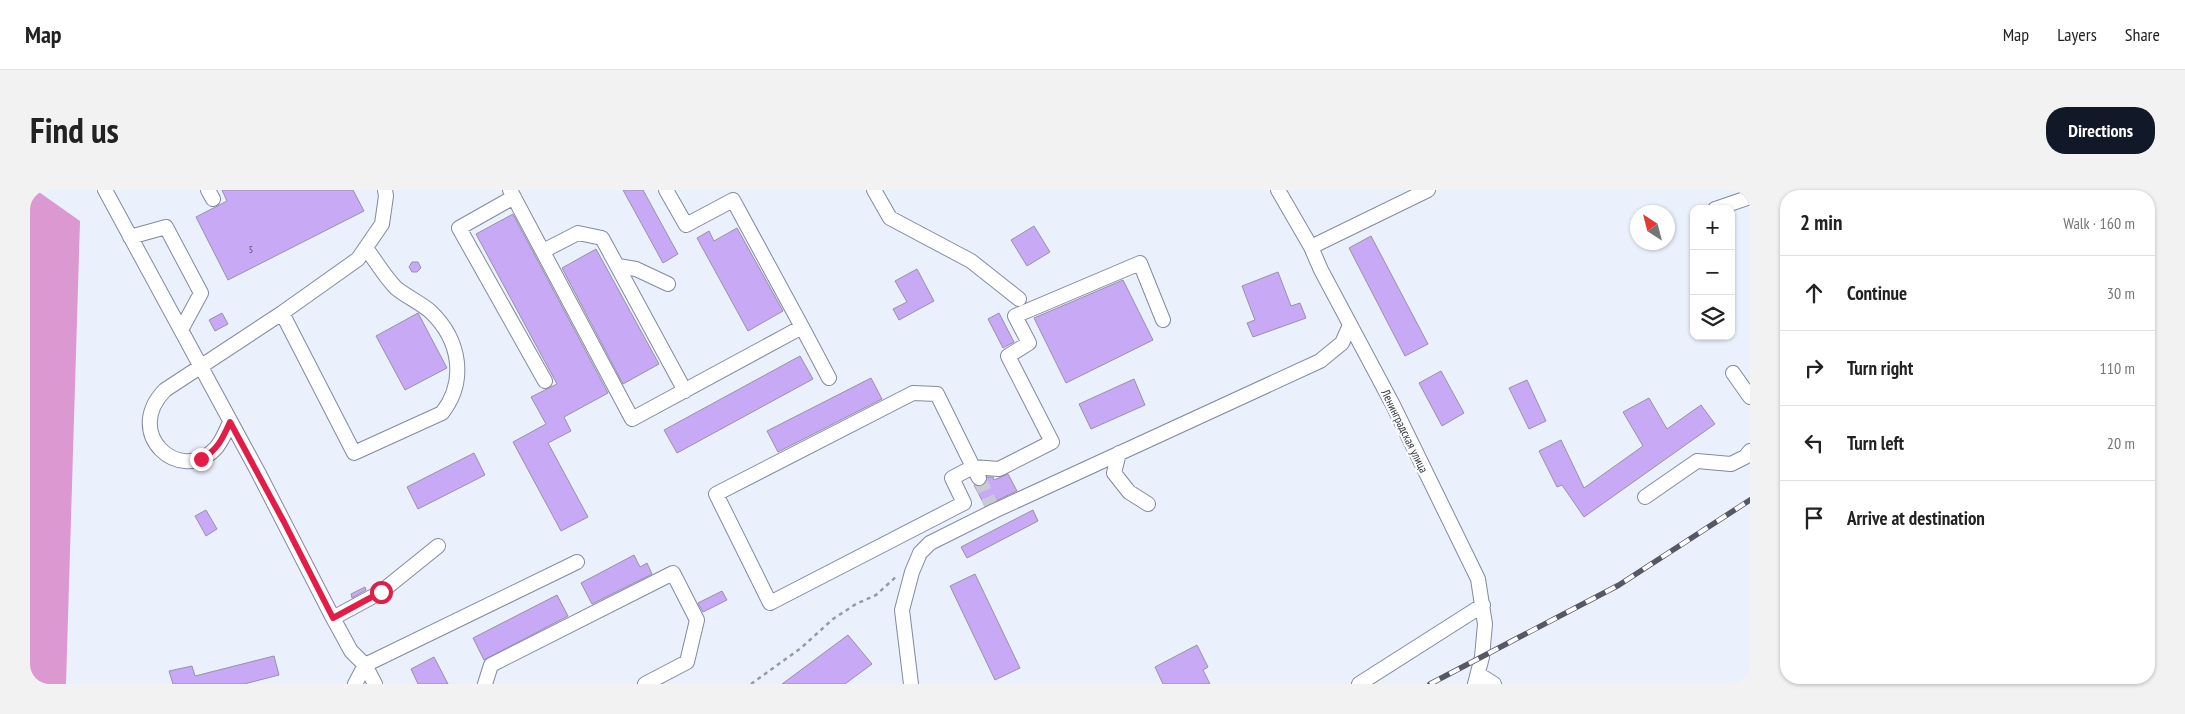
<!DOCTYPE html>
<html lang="en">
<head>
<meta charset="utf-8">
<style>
  body { margin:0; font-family:"PT Sans Narrow",sans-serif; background:#f2f2f2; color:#222 }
  .controls { position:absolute; right:15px; top:15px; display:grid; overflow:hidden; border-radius:10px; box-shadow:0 1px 4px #0004 }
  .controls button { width:45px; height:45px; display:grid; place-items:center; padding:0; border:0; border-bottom:1px solid #e0e0e0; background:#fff; color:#222; font:25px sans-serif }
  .compass { position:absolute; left:1600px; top:15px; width:45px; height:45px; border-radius:50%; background:#fff; box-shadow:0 1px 4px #0004; rotate:324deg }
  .stop { position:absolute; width:15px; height:15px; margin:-11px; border:4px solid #e11d48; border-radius:50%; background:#fff }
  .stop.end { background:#e11d48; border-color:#fff; box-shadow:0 1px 5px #0008 }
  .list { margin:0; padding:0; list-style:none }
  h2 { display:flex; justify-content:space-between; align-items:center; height:65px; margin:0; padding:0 20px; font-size:21px }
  h2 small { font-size:16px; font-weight:400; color:#767676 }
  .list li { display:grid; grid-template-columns:32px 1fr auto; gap:15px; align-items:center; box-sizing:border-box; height:75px; padding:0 20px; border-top:1px solid #e0e0e0 }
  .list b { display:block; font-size:19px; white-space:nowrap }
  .list em { font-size:16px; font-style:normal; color:#767676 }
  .icon { flex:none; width:28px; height:28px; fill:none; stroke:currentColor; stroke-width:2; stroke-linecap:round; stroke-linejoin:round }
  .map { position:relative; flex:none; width:1720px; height:494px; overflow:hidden; border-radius:20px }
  header { display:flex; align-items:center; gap:30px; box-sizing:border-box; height:70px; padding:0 25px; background:#fff; border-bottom:1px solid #e0e0e0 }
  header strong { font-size:24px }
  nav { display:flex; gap:28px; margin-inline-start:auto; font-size:18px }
  .intro { display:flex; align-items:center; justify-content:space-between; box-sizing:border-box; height:120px; padding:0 30px }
  h1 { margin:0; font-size:35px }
  .button { padding:12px 22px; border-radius:20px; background:#111827; color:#fff; font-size:18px; font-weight:700 }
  main { display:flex; gap:30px; padding:0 30px }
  aside { flex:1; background:#fff; border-radius:20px; box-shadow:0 1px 4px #0004 }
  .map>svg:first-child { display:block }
</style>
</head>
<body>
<header>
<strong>Map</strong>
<nav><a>Map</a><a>Layers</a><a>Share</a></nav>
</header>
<div class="intro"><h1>Find us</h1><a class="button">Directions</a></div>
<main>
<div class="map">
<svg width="1720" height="494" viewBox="0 0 1720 494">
  <rect width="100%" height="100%" fill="#ebf0fd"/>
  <path fill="#dc98d1" d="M0,0H6L50,31L36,494H0Z"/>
  <path fill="#c7a9f5" stroke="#9991a6" d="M192,0H323L334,21L198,90L166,27L197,11Z
    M593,0H613L648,64L633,73Z
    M483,24L578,203L534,227L541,241L518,253L558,327L531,341L483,252L516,234L501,207L527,194L446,44Z
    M1004,36L1020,62L997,76L981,50Z
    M707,38L753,121L718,141L667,48L679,41L684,51Z
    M1341,46L1398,154L1375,166L1319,58Z
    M566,59L629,174L593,194L532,78Z
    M382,72H388L391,78L387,82H382L379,77Z
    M887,79L904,111L869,130L863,119L877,112L865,91Z
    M1248,82L1261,116L1270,113L1276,128L1223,147L1217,133L1225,130L1212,96Z
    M1093,90L1123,150L1036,193L1004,128Z
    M192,123L198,134L185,141L179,130Z
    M388,123L417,178L375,200L346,146Z
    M969,123L984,152L973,158L958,129Z
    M770,166L783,189L647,263L634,240Z
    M1411,181L1434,223L1412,236L1389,193Z
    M841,188L852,209L748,262L737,241Z
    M1104,189L1115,215L1061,239L1049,214Z
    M1497,190L1516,231L1499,239L1479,198Z
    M1619,208L1637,239L1671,215L1685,234L1554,327L1532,295L1527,297L1509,261L1531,250L1554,298L1613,256L1593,222Z
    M444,263L455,285L388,319L377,297Z
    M978,284L987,301L955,316L944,295H954L957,287H963L964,290Z
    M176,320L187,339L176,346L165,326Z
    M1003,320L1008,331L937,368L931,357Z
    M604,365L610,377L617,373L622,384L562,414L551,393Z
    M945,384L990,478L965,490L920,396Z
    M335,397L336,400L322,408L321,404Z
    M692,401L697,410L673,422L668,413Z
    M527,405L538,426L454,470L443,448Z
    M818,445L842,474L815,494H752Z
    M1167,455L1178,477L1173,480L1180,494H1133L1125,477Z
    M244,466L249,485L214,494H143L139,481L162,476L165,486Z
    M404,467L418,494H388L381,479Z"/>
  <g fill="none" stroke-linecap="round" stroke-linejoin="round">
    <path stroke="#c6cbd7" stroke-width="14" stroke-dasharray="14 7" stroke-linecap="butt" d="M949,288L961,315"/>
    <defs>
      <path id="minor" d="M75,0L228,282L303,428L321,461L335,475L345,494
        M178,0L183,9
        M480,0L602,229L772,137L703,10L656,35L636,0
        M844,0L860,28L941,71L989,109
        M1248,0L1281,57L1291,80L1363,215L1448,389L1455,434L1452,467L1445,494
        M484,7L429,38L515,191
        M1685,19L1720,7
        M100,47L136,37L171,103L151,140
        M1281,57L1398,0
        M513,61L548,43L572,48L655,201
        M588,76L606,79L638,94
        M252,123L324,263L412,223C437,191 430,150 401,122C391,113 377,107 366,98C355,87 345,70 336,58
        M772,137L799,188
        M1703,183L1720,207
        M200,232C196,241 192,252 185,259C150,295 92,244 135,200L252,123L328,69L352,34L356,6L355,0
        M1089,263L1084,283L1099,302L1118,314
        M949,288L943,277L907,204L883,203L686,304L740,413L934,313L922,288L943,277L969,279L1022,252L978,166L999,153L985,126L1110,73L1133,130
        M1615,307L1667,271L1701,274L1715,267L1720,261
        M303,428L351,402L408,356
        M1448,484L1464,494
        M325,494L335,475L547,372
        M455,494L461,475L643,383L667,430L657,472L615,494
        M881,494L872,420L882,382L890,363L900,353L964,321L1290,171L1312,153L1320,135
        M1329,494L1453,415"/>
    </defs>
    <use href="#minor" stroke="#838a9e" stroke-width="16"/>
    <path stroke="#969aa5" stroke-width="2.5" stroke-dasharray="4 4" stroke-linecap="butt" d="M721,494L771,458L803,429L826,414L846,405L868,385"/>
    <use href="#minor" stroke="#fff" stroke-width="14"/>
    <defs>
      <path id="rail" d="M1400,494L1589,395L1720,310"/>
    </defs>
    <use href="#rail" stroke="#565963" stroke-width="5.5"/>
    <use href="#rail" stroke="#fdfdfd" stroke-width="4" stroke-dasharray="11" stroke-linecap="butt"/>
  </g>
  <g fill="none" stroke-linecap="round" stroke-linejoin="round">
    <path stroke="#e11d48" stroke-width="6" d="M171,269C187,261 193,248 200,232L254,332L303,428L351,402"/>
  </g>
  <g text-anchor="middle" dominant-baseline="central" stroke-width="4.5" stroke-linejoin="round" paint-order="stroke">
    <g font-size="10" fill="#58536c">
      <text x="221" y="59">5</text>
    </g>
    <g font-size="12" fill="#33363f" stroke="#fdfdfd">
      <text transform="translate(1375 241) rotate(64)">Ленинградская улица</text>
    </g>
  </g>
</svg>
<div class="controls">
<button>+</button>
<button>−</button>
<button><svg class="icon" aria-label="layers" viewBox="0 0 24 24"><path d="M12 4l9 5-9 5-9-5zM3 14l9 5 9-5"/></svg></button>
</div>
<svg class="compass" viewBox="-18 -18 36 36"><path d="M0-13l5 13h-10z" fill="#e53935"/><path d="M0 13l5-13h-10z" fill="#767676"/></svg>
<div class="stop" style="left:351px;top:402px"></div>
<div class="stop end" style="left:171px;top:269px"></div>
</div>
<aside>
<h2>2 min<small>Walk · 160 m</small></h2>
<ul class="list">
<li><svg class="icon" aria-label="ahead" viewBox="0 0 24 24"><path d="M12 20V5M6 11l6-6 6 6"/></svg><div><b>Continue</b></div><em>30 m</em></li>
<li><svg class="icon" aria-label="right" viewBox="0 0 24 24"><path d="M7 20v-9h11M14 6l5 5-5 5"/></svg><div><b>Turn right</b></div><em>110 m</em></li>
<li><svg class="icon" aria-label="left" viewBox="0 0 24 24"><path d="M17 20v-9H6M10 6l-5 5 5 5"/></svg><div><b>Turn left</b></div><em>20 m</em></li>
<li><svg class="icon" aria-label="arrive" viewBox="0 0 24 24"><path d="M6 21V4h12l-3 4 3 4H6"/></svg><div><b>Arrive at destination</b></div></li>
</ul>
</aside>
</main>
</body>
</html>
